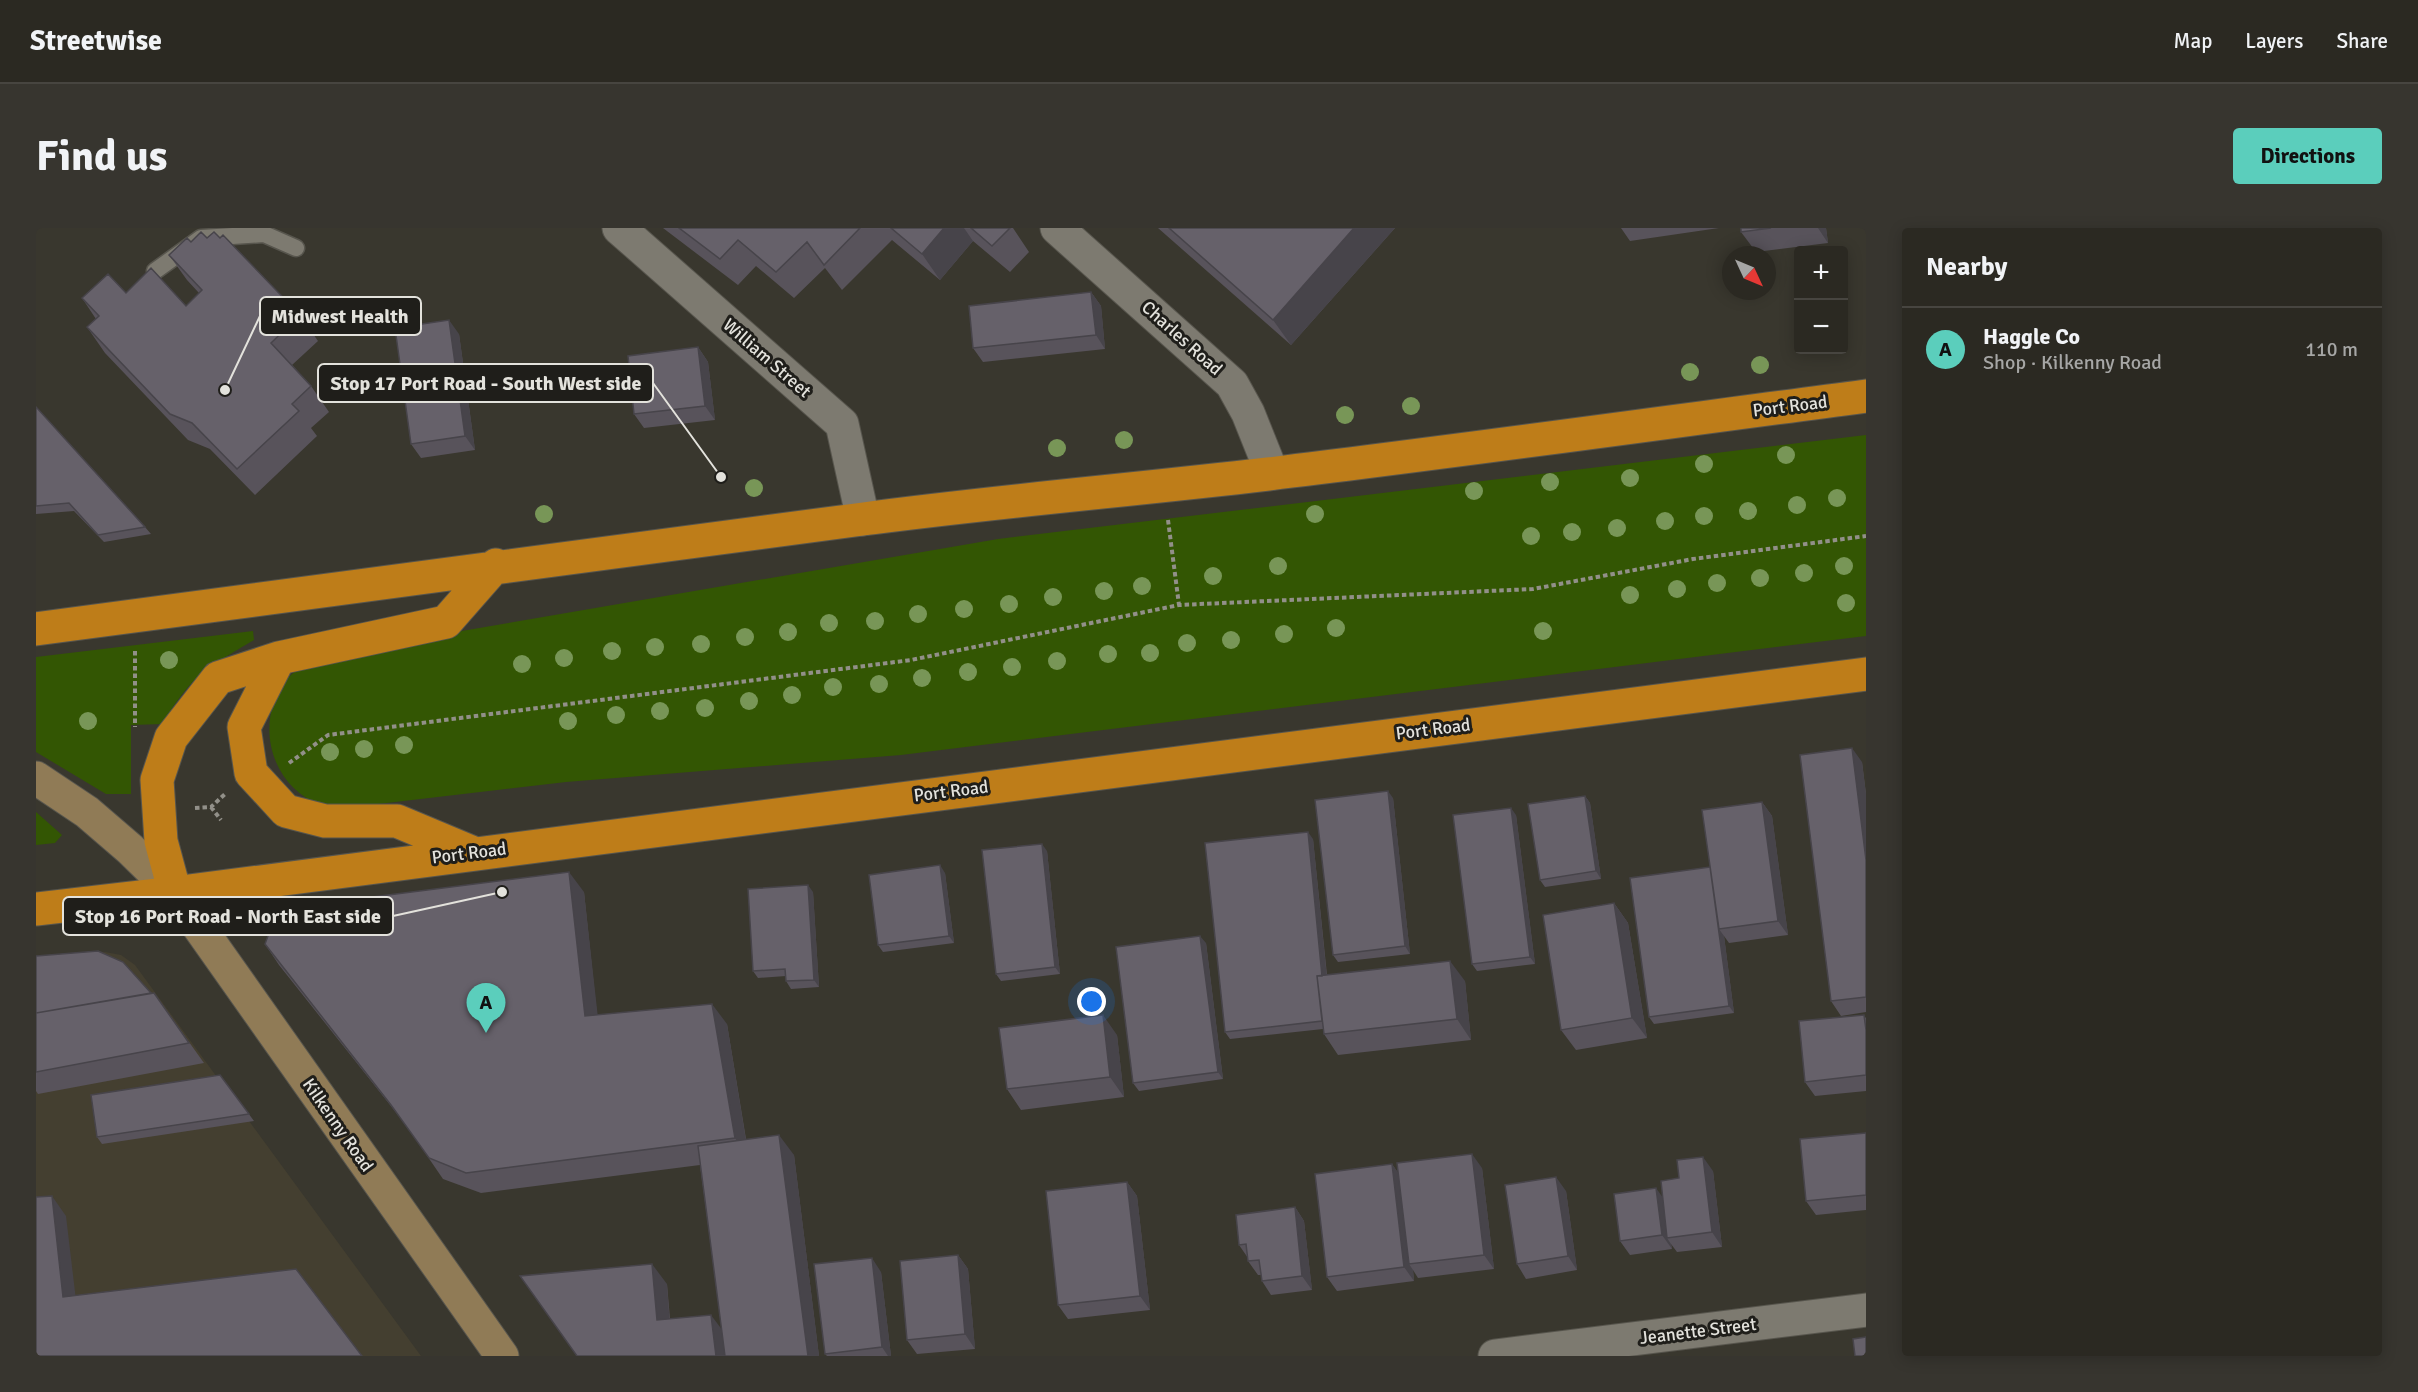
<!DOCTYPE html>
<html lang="en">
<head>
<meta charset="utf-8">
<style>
  body { margin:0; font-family:Signika,sans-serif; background:#37352f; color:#f1f3f6 }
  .controls { position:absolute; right:18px; top:18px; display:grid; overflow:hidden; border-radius:6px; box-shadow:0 3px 15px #0003 }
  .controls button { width:54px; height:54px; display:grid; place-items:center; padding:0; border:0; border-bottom:2px solid #474540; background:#2b2922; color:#f1f3f6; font:30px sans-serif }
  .compass { position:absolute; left:1686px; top:18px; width:54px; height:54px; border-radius:50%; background:#2b2922; box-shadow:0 3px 15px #0003; rotate:134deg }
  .you { position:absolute; left:1056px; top:774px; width:21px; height:21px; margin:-15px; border:4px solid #fff; border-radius:50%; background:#1a73e8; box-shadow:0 0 0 9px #1a73e833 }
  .badge { display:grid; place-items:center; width:39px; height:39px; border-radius:50%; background:#5bcebc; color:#111; font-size:20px; font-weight:700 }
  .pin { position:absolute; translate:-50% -50px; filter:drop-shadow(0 2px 3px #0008) }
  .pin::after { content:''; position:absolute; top:32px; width:21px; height:18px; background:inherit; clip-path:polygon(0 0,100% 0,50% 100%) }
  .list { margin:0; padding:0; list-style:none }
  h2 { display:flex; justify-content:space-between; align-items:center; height:78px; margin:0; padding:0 24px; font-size:26px }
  h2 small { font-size:20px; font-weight:400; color:#a6a6a5 }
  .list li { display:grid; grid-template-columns:39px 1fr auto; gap:18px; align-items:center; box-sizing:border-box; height:84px; padding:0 24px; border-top:2px solid #474540 }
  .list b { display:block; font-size:22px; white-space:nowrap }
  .list p { margin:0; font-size:20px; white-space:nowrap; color:#a6a6a5 }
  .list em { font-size:20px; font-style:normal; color:#a6a6a5 }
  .map { position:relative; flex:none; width:1830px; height:1128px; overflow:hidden; border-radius:6px }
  header { display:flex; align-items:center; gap:36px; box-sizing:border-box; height:84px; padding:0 30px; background:#2b2922; border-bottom:2px solid #474540 }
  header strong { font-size:28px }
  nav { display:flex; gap:33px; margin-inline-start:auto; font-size:21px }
  .intro { display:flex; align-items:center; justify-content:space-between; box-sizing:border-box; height:144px; padding:0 36px }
  h1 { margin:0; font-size:42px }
  .button { padding:15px 27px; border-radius:6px; background:#5bcebc; color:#111; font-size:21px; font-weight:700 }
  main { display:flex; gap:36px; padding:0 36px }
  aside { flex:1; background:#2b2922; border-radius:6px; box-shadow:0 3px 15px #0003 }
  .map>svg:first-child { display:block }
</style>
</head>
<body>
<header>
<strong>Streetwise</strong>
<nav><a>Map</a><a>Layers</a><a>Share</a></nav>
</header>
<div class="intro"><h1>Find us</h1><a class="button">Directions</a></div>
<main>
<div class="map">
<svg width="1830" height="1128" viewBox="0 0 1830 1128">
  <rect width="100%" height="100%" fill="#39372e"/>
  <path fill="#443f30" d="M69,724L85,727L99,737L385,1128H0V733Z"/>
  <path fill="#335603" d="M1830,207V408L865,527L530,554L308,580C300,579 292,579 285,577C233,558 217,491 252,450C262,439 278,432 291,426L962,311Z
    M217,403L218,412C171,440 155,447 127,496L95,497V566H70L0,524V429Z
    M0,584L26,607L19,615L0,617Z"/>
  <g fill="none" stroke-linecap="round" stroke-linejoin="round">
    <defs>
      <path id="lane" d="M119,43L165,10L228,6L260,20"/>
      <path id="street" d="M583,0L806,196L827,291
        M1021,0L1196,156L1212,185L1236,245
        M1459,1128L1830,1082"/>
      <path id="secondary" d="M0,550L51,584L94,621L139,665L466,1128"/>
      <path id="highway" d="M0,401C275,362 551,328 827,291C962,273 1097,262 1232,246C1432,222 1631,194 1830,168
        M243,430L208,499L215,545L250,583L289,593H361L435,624
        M139,665L125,613L121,552L135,510L182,450L243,430L410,394L460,337
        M0,681L139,665L1830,446"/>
    </defs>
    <use href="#lane" stroke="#57554d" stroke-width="19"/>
    <use href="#street" stroke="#57554d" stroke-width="35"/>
    <use href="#secondary" stroke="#57554d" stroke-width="35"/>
    <use href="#highway" stroke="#57554d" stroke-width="35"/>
    <path stroke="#929089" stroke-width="4" stroke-dasharray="4.5 3" stroke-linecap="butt" d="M1132,292L1143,377
      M99,423V499
      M253,535L292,507L875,432L1143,377L1497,361L1657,331L1830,308
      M175,579L185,592
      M159,580L175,579L189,566"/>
    <use href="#lane" stroke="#7d7a70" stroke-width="16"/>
    <use href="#street" stroke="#7d7a70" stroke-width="33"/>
    <use href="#secondary" stroke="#907b56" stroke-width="33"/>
    <use href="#highway" stroke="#be7d19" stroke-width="33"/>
  </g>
  <g fill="#789657">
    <circle cx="1724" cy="137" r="9"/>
    <circle cx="1654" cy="144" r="9"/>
    <circle cx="1375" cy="178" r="9"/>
    <circle cx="1309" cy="187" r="9"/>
    <circle cx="1088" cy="212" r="9"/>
    <circle cx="1021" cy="220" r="9"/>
    <circle cx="1750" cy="227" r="9"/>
    <circle cx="1668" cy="236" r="9"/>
    <circle cx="1594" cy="250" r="9"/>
    <circle cx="1514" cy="254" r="9"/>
    <circle cx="718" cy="260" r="9"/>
    <circle cx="1438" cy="263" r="9"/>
    <circle cx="1801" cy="270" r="9"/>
    <circle cx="1761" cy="277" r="9"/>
    <circle cx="1712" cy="283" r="9"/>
    <circle cx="508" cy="286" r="9"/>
    <circle cx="1279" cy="286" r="9"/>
    <circle cx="1668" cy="288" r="9"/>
    <circle cx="1629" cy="293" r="9"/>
    <circle cx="1581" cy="300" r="9"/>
    <circle cx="1536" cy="304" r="9"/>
    <circle cx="1495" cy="308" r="9"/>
    <circle cx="1242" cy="338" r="9"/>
    <circle cx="1808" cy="338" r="9"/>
    <circle cx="1768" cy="345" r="9"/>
    <circle cx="1177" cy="348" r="9"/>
    <circle cx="1724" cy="350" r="9"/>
    <circle cx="1681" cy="355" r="9"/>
    <circle cx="1106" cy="358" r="9"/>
    <circle cx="1641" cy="361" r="9"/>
    <circle cx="1068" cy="363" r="9"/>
    <circle cx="1594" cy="367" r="9"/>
    <circle cx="1017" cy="369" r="9"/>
    <circle cx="1810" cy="375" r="9"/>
    <circle cx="973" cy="376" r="9"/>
    <circle cx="928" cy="381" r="9"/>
    <circle cx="882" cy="386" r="9"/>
    <circle cx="839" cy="393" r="9"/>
    <circle cx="793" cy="395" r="9"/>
    <circle cx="1300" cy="400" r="9"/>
    <circle cx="1507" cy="403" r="9"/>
    <circle cx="752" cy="404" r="9"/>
    <circle cx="1248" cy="406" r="9"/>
    <circle cx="709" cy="409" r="9"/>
    <circle cx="1195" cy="412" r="9"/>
    <circle cx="1151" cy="415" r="9"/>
    <circle cx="665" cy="416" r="9"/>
    <circle cx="619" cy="419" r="9"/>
    <circle cx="576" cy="423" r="9"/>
    <circle cx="1114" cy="425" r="9"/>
    <circle cx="1072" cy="426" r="9"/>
    <circle cx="528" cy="430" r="9"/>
    <circle cx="133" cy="432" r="9"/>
    <circle cx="1021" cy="433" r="9"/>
    <circle cx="486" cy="436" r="9"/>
    <circle cx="976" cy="439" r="9"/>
    <circle cx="932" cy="444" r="9"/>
    <circle cx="886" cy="450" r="9"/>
    <circle cx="843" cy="456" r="9"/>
    <circle cx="797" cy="459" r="9"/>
    <circle cx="756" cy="467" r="9"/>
    <circle cx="713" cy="473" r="9"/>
    <circle cx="669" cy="480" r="9"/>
    <circle cx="624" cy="483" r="9"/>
    <circle cx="580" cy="487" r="9"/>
    <circle cx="52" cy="493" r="9"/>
    <circle cx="532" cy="493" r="9"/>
    <circle cx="368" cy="517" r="9"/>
    <circle cx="328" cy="521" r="9"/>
    <circle cx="294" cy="524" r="9"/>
  </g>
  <path fill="#58535b" d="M627,0H977L993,24L974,44L937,13L904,52L856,12L806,62L789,40L758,70L720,38L702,57Z
    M1122,0H1359L1255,117Z
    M1585,0H1683L1594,13Z
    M1705,0H1790L1792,15L1720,24L1705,4Z
    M171,10L264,87L282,113L256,137L275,158L293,184L275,200L281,208L219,267L174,221L152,212L69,125L51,99L60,91L46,70L90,65L150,78L163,65L151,52L133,27L155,14Z
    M1055,64L1065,78L1069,121L947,134L937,120Z
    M423,106L439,222L385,230L375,216Z
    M662,119L672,134L679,192L608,200L598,186Z
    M0,179L109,299L115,306L68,314L38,283L0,286Z
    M1826,534L1830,566V784L1805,788L1795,773Z
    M1549,568L1554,575L1565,651L1509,659L1504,652Z
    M1357,570L1374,726L1302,734L1297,727Z
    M1726,574L1736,588L1752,707L1693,715L1688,708L1698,785L1618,796L1613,789L1674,639Z
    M1480,587L1499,736L1441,743L1436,736Z
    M1277,611L1291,747L1429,753L1435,812L1302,827L1288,806L1287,801L1194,811L1189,804Z
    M1011,623L1024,746L965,753L960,746Z
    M909,645L918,715L847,724L842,717Z
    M548,664L561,787L691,796L710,911L758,927L783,1128H541L631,1056L634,1091L686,1102L664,937L445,965L407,951L370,897L243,737L229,716Z
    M777,664L783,759L755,761L750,753V748L722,750L717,743Z
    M1578,675L1592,695L1611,810L1540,822L1525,802Z
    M1170,715L1187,851L1103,863L1097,855Z
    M0,728L115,765H118L168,835L2,866L0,863Z
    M1830,789V863L1779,868L1769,854Z
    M1081,807L1088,869L985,882L971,861Z
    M184,847L218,893L66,916L61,909Z
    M1830,905V982L1780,987L1770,973Z
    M1356,936L1362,945L1446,940L1458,1041L1382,1050L1377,1042L1378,1053L1301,1063L1291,1049Z
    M1677,943L1686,1019L1641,1024L1635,1016L1636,1021L1594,1027L1584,1013L1627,970L1643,950Z
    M1091,954L1101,968L1114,1082L1032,1091L1022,1077Z
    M1530,963L1541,1042L1490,1051L1481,1036Z
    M1259,979L1268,993L1276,1062L1235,1067L1226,1053L1225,1047H1222L1212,1033V1030L1203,1017Z
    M922,1027L932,1041L939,1121L881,1126L871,1112Z
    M845,1044L855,1128H791L789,1126Z"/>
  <path fill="#47444a" d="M908,0H928L937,13L904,52L886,26Z
    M1318,0H1359L1255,117L1237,92Z
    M1782,0H1790L1792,15Z
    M1055,64L1065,78L1069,121L1060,107Z
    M413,92L423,106L439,222L429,208Z
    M662,119L672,134L679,192L669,178Z
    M1816,520L1826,534L1830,566V632Z
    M1352,563L1357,570L1374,726L1369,718Z
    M1549,568L1554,575L1565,651L1560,643Z
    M1726,574L1736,588L1752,707L1742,693Z
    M1475,580L1480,587L1499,736L1494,729Z
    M1272,604L1277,611L1296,800L1291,793Z
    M1006,616L1011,623L1024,746L1019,739Z
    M904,637L909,645L918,715L913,708Z
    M533,644L548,664L564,808L549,788Z
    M772,657L777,664L783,759L778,752Z
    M1578,675L1592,695L1611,810L1596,790Z
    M1683,701L1688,708L1698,785L1693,778Z
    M1164,708L1170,715L1187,851L1182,844Z
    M1414,733L1429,753L1435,812L1421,791Z
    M676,776L691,796L713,931L699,910Z
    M1067,787L1081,807L1088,869L1074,849Z
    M743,907L758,927L783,1128H772Z
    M1436,926L1446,940L1458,1041L1448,1027Z
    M1667,929L1677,943L1686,1019L1676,1004Z
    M1356,936L1366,950L1373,1036L1377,1042L1378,1053L1368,1039Z
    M1520,949L1530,963L1541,1042L1532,1028Z
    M1091,954L1101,968L1114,1082L1104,1068Z
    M1620,960L1630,974L1631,1010L1635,1016L1636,1021L1626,1007Z
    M16,968L30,988L42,1089L27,1069Z
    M1259,979L1268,993L1276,1062L1266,1048Z
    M922,1027L932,1041L939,1121L929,1106Z
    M836,1030L845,1044L855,1128H852L846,1119Z
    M616,1036L631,1056L635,1113L621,1092Z
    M675,1087L690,1107L692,1128H680Z"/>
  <path fill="#66616a" stroke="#47444a" stroke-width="1.5" d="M643,0H824L788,37L771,14L740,44L702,12L684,31Z
    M855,0H908L886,26Z
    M935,0H974L956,18Z
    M1133,0H1318L1237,92Z
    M1705,0H1735L1705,4Z
    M165,4L171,10L178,4L184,10L187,7L264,87L235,115L275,158L256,176L263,183L201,241L156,195L134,186L51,99L63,88L46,70L72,46L90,65L115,40L150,78L166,62L133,27L151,10L155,14Z
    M1055,64L1060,107L937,120L933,78Z
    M413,92L429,208L375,216L359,100Z
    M662,119L669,178L598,186L592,128Z
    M0,179L109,299L62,307L33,275L0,278Z
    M1816,520L1830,632V769L1795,773L1764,527Z
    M1352,563L1369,718L1297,727L1279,572Z
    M1549,568L1560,643L1504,652L1492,576Z
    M1726,574L1742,693L1683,701L1666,582Z
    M1475,580L1494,729L1436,736L1417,587Z
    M1272,604L1286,748H1281L1286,793L1189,804L1169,615Z
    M1006,616L1019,739L960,746L946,622Z
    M904,637L913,708L842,717L833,647Z
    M1674,639L1693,778L1613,789L1594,650Z
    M533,644L549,788L676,776L699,910L430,945L393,930L355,877L229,716L242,681Z
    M772,657L778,752L750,753L749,741L717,743L712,661Z
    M1578,675L1596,790L1525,802L1507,687Z
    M1164,708L1182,844L1097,855L1080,719Z
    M62,723L87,734L115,765L0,785V728Z
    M1414,733L1421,791L1288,806L1281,748Z
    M118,765L153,815L0,844V785Z
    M1067,787L1074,849L971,861L963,800Z
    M1828,787L1830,802V847L1769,854L1763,793Z
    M184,847L213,886L61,909L55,867Z
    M1830,905V967L1770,973L1764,911Z
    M743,907L772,1128H689L662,918Z
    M1436,926L1448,1027L1373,1036L1361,935Z
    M1667,929L1676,1004L1631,1010L1625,953L1643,950L1641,932Z
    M1356,936L1368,1039L1291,1049L1279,946Z
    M1520,949L1532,1028L1481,1036L1469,957Z
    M1091,954L1104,1068L1022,1077L1010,963Z
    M1620,960L1626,1007L1584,1013L1578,966Z
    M16,968L27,1069L260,1041L326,1128H0V969Z
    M1259,979L1266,1048L1226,1053L1223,1032L1212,1033L1210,1016L1203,1017L1200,987Z
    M922,1027L929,1106L871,1112L864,1033Z
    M836,1030L846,1119L789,1126L778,1036Z
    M616,1036L621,1092L675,1087L680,1128H541L484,1048Z
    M1830,1109V1128H1819L1817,1111Z"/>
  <g text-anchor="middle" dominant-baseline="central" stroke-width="6" stroke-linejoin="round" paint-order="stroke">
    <g font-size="18" fill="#e3e2dc" stroke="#1f1e1a">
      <text transform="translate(1146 110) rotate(42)">Charles Road</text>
      <text transform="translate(731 130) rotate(41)">William Street</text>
      <text transform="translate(1754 178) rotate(-7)">Port Road</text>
      <text transform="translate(1397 501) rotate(-7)">Port Road</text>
      <text transform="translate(915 563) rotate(-7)">Port Road</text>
      <text transform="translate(433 625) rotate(-7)">Port Road</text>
      <text transform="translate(302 897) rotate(55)">Kilkenny Road</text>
      <text transform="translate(1662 1103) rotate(-7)">Jeanette Street</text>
    </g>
  </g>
  <path fill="none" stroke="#e3e2dc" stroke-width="2" d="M189 162L224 88M685 249L617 155M466 664L357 688"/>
  <g fill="#e3e2dc" stroke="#1f1e1a" stroke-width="2">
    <circle cx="189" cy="162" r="6"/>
    <circle cx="685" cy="249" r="6"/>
    <circle cx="466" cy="664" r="6"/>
  </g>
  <g fill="#1f1e1a" stroke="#e3e2dc" stroke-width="2">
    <rect x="224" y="69" width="161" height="38" rx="6"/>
    <rect x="282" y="136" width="335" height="38" rx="6"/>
    <rect x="27" y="669" width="330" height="38" rx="6"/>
  </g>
  <g font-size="20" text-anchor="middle" font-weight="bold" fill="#e3e2dc">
    <text x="304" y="95">Midwest Health</text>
    <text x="450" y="162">Stop 17 Port Road - South West side</text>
    <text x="192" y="695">Stop 16 Port Road - North East side</text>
  </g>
</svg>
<div class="controls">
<button>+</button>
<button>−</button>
</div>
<svg class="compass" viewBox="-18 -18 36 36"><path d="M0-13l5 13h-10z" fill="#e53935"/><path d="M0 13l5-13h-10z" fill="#a6a6a5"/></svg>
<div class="you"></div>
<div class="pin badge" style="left:450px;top:805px">A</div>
</div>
<aside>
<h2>Nearby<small></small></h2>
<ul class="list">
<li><span class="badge">A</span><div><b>Haggle Co</b><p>Shop · Kilkenny Road</p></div><em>110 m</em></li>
</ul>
</aside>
</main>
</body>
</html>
